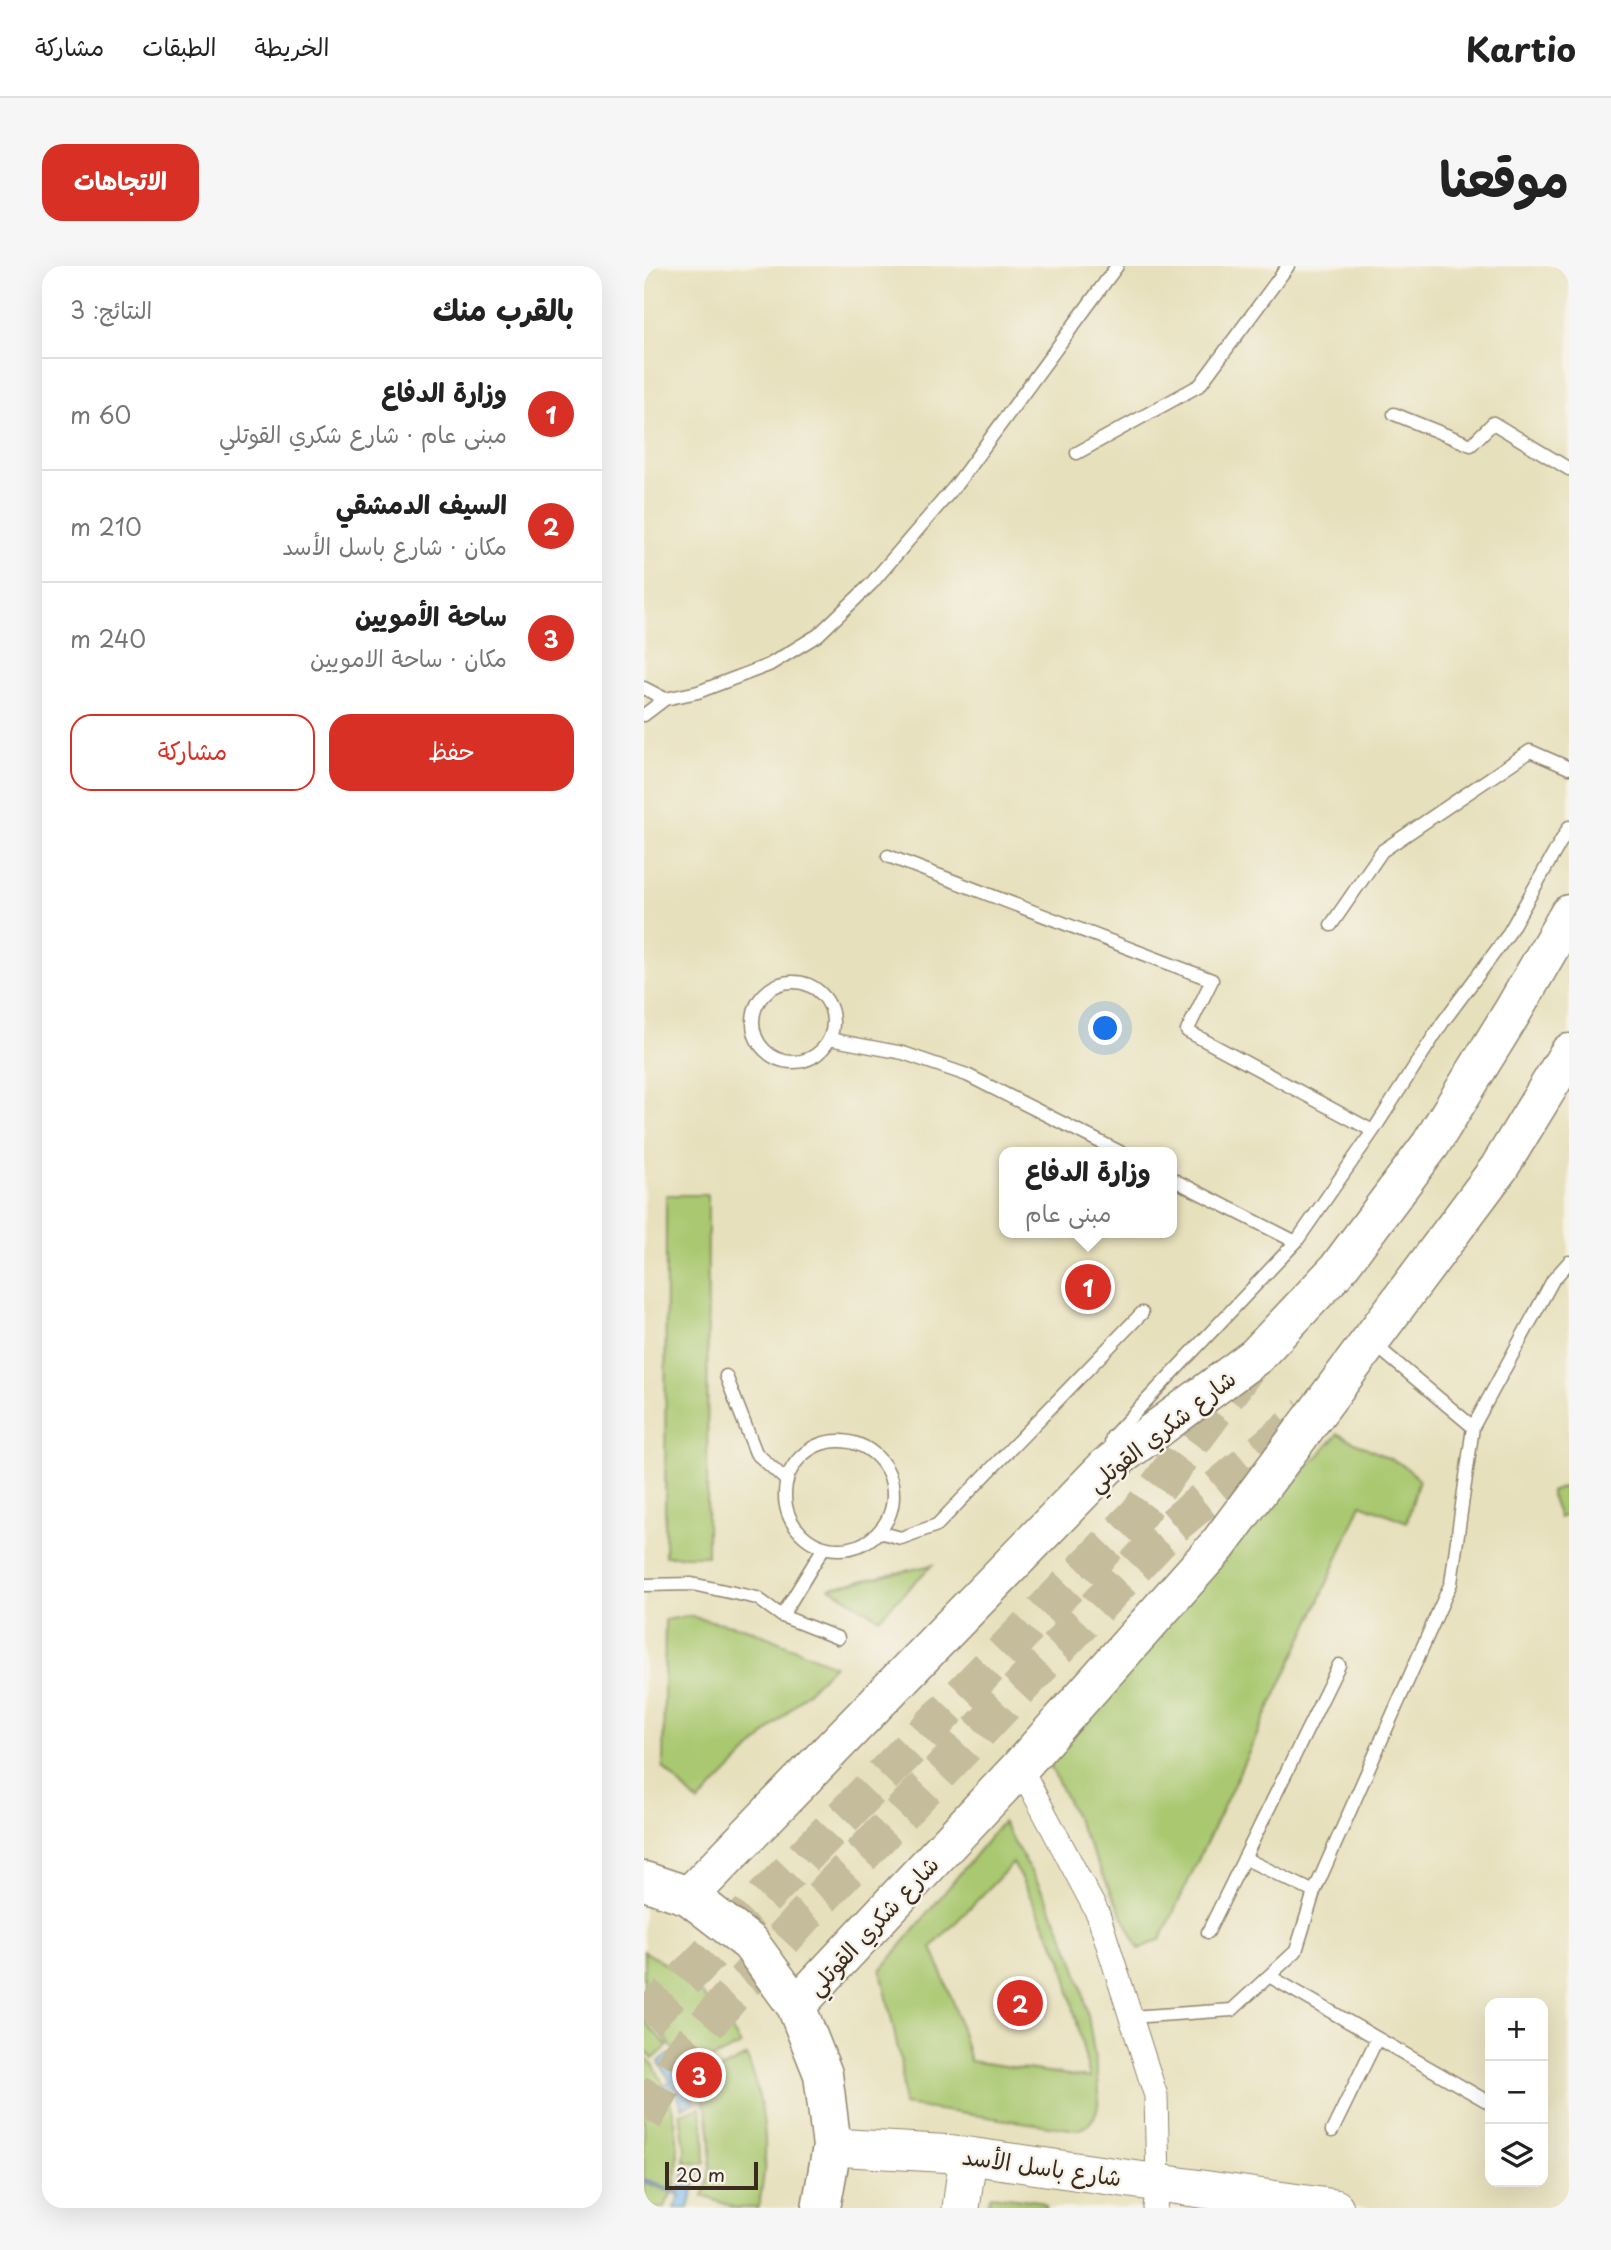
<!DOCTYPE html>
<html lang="ar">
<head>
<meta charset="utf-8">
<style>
  body { margin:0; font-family:"Playpen Sans","Playpen Sans Arabic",sans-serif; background:#f6f6f6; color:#222; direction:rtl }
  .controls { position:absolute; right:21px; bottom:21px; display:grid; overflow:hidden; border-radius:14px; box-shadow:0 7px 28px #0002 }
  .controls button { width:63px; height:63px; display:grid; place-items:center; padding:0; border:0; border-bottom:2px solid #e0e0e0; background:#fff; color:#222; font:35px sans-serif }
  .scale { position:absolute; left:21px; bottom:18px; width:93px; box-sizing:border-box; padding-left:7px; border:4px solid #3b2a1e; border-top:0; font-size:19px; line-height:24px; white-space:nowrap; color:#3b2a1e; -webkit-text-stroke:5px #f7f3e8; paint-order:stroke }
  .you { position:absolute; left:462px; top:763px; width:24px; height:24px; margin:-18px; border:5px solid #fff; border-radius:50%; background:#1a73e8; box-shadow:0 0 0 10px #1a73e833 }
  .badge { display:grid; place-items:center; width:46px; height:46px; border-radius:50%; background:#d93025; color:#fff; font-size:23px; font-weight:700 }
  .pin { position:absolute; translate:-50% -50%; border:4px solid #fff; box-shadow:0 2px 7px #0006 }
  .popup { position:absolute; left:355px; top:881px; width:178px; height:91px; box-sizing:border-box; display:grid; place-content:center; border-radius:14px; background:#fff; filter:drop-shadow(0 2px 5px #0005); font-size:23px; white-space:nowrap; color:#767676 }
  .popup b { font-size:26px; color:#222 }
  .popup::after { content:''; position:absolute; left:50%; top:100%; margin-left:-14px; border:14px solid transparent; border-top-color:#fff }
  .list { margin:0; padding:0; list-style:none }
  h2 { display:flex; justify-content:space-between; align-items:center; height:91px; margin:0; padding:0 28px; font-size:30px }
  h2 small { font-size:23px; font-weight:400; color:#767676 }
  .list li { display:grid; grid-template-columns:46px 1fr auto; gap:21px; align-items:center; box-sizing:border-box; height:112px; padding:0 28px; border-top:2px solid #e0e0e0 }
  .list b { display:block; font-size:26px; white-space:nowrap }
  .list p { margin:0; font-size:23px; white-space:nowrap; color:#767676 }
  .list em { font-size:23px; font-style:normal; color:#767676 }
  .actions { display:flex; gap:14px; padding:21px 28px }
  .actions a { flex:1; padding:16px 0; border:2px solid #d93025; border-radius:21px; text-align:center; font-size:24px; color:#d93025 }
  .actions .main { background:#d93025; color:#fff }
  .icon { flex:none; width:38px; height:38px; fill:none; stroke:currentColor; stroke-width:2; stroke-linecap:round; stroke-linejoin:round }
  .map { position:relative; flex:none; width:925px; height:1942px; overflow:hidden; direction:ltr; border-radius:21px }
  header { display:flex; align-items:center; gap:42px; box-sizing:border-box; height:98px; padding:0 35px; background:#fff; border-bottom:2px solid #e0e0e0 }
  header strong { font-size:33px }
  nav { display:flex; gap:38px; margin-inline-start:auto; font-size:24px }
  .intro { display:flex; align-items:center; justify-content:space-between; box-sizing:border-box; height:168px; padding:0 42px }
  h1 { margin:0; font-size:49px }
  .button { padding:18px 32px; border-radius:21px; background:#d93025; color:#fff; font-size:24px; font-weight:700 }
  main { display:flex; gap:42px; padding:0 42px }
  aside { flex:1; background:#fff; border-radius:21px; box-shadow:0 7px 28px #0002 }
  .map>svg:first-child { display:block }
</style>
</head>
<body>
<header>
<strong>Kartio</strong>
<nav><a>الخريطة</a><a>الطبقات</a><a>مشاركة</a></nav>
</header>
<div class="intro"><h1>موقعنا</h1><a class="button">الاتجاهات</a></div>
<main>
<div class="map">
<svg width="925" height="1942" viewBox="0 0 925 1942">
  <rect width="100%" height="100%" fill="#f7f3e8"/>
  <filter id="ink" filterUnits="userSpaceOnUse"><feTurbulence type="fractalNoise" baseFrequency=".0143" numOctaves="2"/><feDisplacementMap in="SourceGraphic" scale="14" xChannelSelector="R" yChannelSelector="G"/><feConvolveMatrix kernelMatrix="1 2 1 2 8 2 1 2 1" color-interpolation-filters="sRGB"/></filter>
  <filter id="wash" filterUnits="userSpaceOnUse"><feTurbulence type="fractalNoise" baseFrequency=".00686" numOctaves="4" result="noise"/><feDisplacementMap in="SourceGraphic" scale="28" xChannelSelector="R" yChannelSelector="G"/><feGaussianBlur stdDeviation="1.57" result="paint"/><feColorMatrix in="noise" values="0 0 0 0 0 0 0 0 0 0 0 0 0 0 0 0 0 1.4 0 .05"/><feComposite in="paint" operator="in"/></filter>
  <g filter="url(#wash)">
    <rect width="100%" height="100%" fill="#e7e0bc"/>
    <path fill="#a9c870" stroke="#727947" stroke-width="2" fill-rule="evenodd" d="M22,929H64L63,1290H21Z
      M694,1168L759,1199L775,1213L763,1256L717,1238L668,1352L517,1673L495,1683L400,1487Z
      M925,1219V1248L915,1252L906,1226Z
      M288,1299L235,1352L186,1322Z
      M43,1350L102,1362L190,1399L54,1537L19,1501L21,1354Z
      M358,1556C385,1602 414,1648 431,1699C442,1730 446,1762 451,1794C455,1817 463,1855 433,1864L259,1839L258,1802L237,1704ZM369,1597L418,1693L446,1812L326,1795L310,1738L288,1681Z
      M0,1685C42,1709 72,1738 97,1779L44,1804L17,1766L0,1751Z
      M0,1755L24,1780L9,1793L0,1782Z
      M0,1790L10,1799L20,1820L0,1829Z
      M103,1790C122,1844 127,1886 114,1942H92L59,1930C72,1904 69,1838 50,1816Z
      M23,1824C34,1857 37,1890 30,1924L0,1913V1834Z
      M56,1842L60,1863L61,1896L59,1898L40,1896L41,1882L36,1847Z
      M0,1916L28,1926L20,1942H0Z
      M347,1929L395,1935L401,1938V1942H342Z"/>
    <path fill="#7bbcf0" stroke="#5b7387" stroke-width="2" d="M26,1788L51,1837L38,1841L30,1820L0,1834V1829L27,1816L15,1796Z
      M41,1904L55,1905L45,1942H30L36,1929L0,1916V1913L36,1926Z"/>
  </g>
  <g filter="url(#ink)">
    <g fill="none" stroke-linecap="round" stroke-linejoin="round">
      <path stroke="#c5bc9c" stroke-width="38" stroke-dasharray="38 19" stroke-linecap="butt" d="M0,1755L494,1248L604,1100
        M0,1853L36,1790L94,1722L174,1635L530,1259L663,1148"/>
      <defs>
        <path id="service" d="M750,148L827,179L849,157L925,203
          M433,187L556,119L644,0
          M0,422L21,433
          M0,449L21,433L54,426L125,399L174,369L227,318L312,219L473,0
          M244,590L568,714L543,765L729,865
          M687,659L738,585L886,485L925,502
          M109 756a40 40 0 1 1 80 0a40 40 0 1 1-80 0Z
          M185,773L259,787L323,809L476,886
          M528,913L652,976L729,865L799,756L863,670L925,561
          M730,1078L829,1161
          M82,1110L112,1187L143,1215
          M141 1229a54 54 0 1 1 108 0a54 54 0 1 1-108 0Z
          M465,1189L468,1171L652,976
          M235,1266L257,1272L293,1259L498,1047
          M0,1319L48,1318L113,1332L138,1350L194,1372
          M138,1350L180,1281
          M600,1592L670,1626
          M564,1666L695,1399
          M625,1710L846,1837
          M487,1751L588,1744L652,1685L670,1626L807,1317L829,1161L909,1014L925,996
          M688,1865L733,1773"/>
        <path id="minor" d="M376,1501L454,1648L512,1830L514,1916L511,1942"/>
        <path id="primary" d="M188,1881L311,1888L691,1942
          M317,1942L324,1890"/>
        <path id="trunk" d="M0,1615L45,1630L106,1677L152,1740L179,1808L188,1881L177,1942
          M45,1630L463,1200L612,1090L693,1004L787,878L869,745L925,648
          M152,1740L376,1501L574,1279L855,902L925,787"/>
      </defs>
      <use href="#service" stroke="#91856d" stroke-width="15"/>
      <use href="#minor" stroke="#91856d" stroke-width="25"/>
      <use href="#primary" stroke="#91856d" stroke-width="39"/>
      <use href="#trunk" stroke="#91856d" stroke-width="41"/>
      <use href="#service" stroke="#fff" stroke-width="12"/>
      <use href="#minor" stroke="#fff" stroke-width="23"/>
      <use href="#primary" stroke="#fff" stroke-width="37"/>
      <use href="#trunk" stroke="#fff" stroke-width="38"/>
    </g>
  </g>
  <g text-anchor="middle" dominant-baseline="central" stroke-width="5" stroke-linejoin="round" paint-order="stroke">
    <g font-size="23" fill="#3b2a1e" stroke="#f7f3e8">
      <text transform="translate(517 1164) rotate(-38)">شارع شكري القوتلي</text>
      <text transform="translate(228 1659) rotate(-47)">شارع شكري القوتلي</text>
      <text transform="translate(398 1900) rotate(8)">شارع باسل الأسد</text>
    </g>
  </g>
</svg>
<div class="controls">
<button>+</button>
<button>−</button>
<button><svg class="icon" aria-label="layers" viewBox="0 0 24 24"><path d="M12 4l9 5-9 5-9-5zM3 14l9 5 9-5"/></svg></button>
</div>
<div class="scale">20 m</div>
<div class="you"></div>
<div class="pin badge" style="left:444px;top:1021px">1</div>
<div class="popup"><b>وزارة الدفاع</b>مبنى عام</div>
<div class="pin badge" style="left:376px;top:1737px">2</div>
<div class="pin badge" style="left:55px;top:1809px">3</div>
</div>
<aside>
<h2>بالقرب منك<small>النتائج: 3</small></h2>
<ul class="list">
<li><span class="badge">1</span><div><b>وزارة الدفاع</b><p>مبنى عام · شارع شكري القوتلي</p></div><em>60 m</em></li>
<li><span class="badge">2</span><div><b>السيف الدمشقي</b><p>مكان · شارع باسل الأسد</p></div><em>210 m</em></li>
<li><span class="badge">3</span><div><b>ساحة الأمويين</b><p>مكان · ساحة الامويين</p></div><em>240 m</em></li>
</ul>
<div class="actions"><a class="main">حفظ</a><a>مشاركة</a></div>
</aside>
</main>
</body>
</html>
